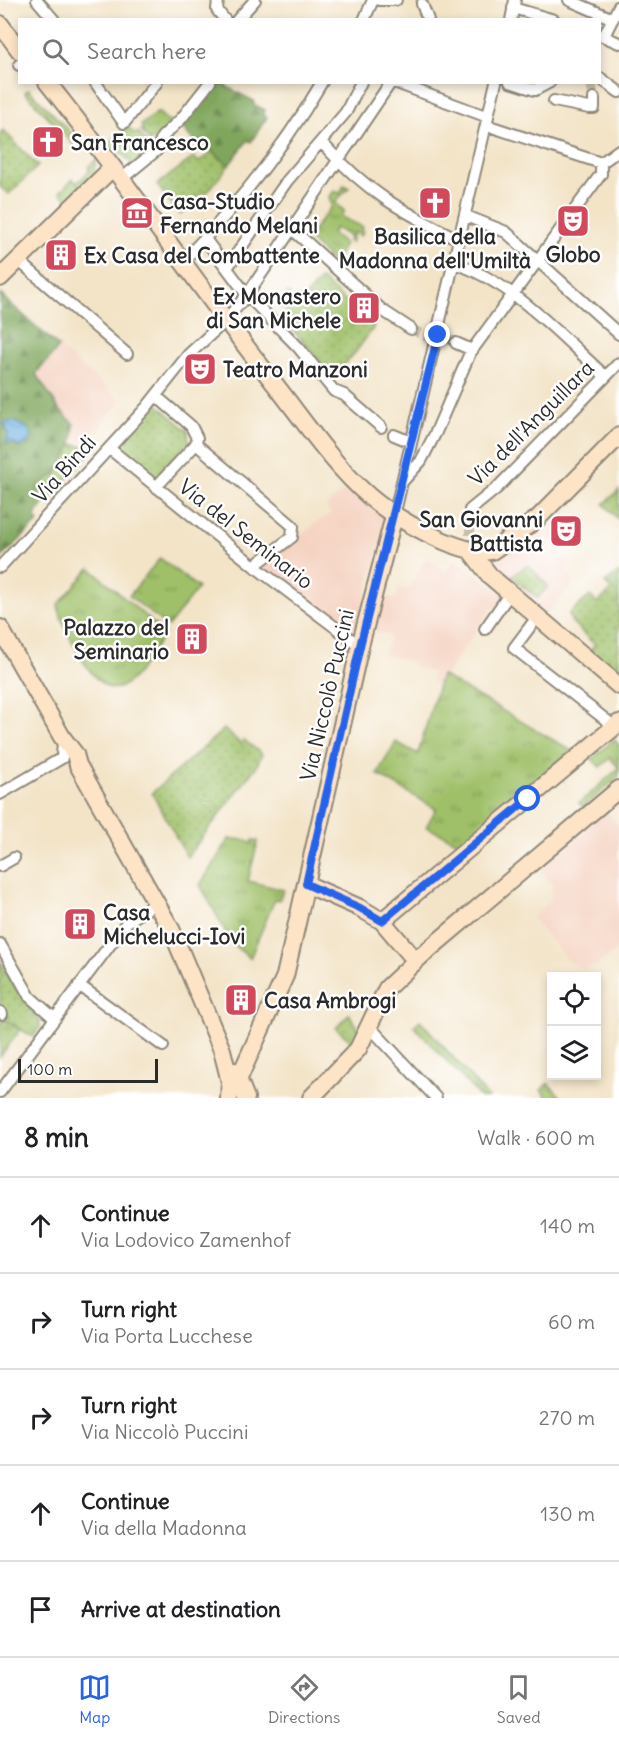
<!DOCTYPE html>
<html lang="en">
<head>
<meta charset="utf-8">
<style>
  body { margin:0; font-family:Delius,sans-serif; background:#f6f6f6; color:#202124 }
  .controls { position:absolute; right:18px; bottom:18px; display:grid; overflow:hidden; border-radius:0px; box-shadow:0 3px 9px #0003 }
  .controls button { width:54px; height:54px; display:grid; place-items:center; padding:0; border:0; border-bottom:2px solid #e0e0e0; background:#fff; color:#202124; font:30px sans-serif }
  .scale { position:absolute; left:18px; bottom:15px; width:140px; box-sizing:border-box; padding-left:6px; border:3px solid #2b2b2b; border-top:0; font-size:16px; line-height:21px; white-space:nowrap; color:#2b2b2b; -webkit-text-stroke:4px #fff; paint-order:stroke }
  .stop { position:absolute; width:18px; height:18px; margin:-14px; border:4px solid #2563eb; border-radius:50%; background:#fff }
  .stop.end { background:#2563eb; border-color:#fff; box-shadow:0 2px 6px #0008 }
  .list { margin:0; padding:0; list-style:none }
  h2 { display:flex; justify-content:space-between; align-items:center; height:78px; margin:0; padding:0 24px; font-size:26px }
  h2 small { font-size:20px; font-weight:400; color:#757577 }
  .list li { display:grid; grid-template-columns:39px 1fr auto; gap:18px; align-items:center; box-sizing:border-box; height:96px; padding:0 24px; border-top:2px solid #e0e0e0 }
  .list b { display:block; font-size:22px; white-space:nowrap }
  .list p { margin:0; font-size:20px; white-space:nowrap; color:#757577 }
  .list em { font-size:20px; font-style:normal; color:#757577 }
  .icon { flex:none; width:33px; height:33px; fill:none; stroke:currentColor; stroke-width:2; stroke-linecap:round; stroke-linejoin:round }
  .map { position:relative; flex:none; width:619px; height:1098px; overflow:hidden }
  .search { position:absolute; background:#fff; box-shadow:0 3px 9px #0003; left:18px; right:18px; top:18px; height:66px; display:flex; align-items:center; gap:15px; box-sizing:border-box; padding:0 21px; border-radius:0px; color:#757577; font-size:22px }
  .sheet { height:558px; background:#fff }
  nav { display:flex; justify-content:space-around; align-items:center; box-sizing:border-box; height:84px; border-top:2px solid #e0e0e0; background:#fff; font-size:16px; color:#757577 }
  nav a { display:grid; justify-items:center; gap:3px }
  nav .on { color:#2563eb }
  .map>svg:first-child { display:block }
</style>
</head>
<body>
<div class="map">
<svg width="619" height="1098" viewBox="0 0 619 1098">
  <defs>
    <pattern id="grass-tufts" width="24" height="20" patternUnits="userSpaceOnUse" patternTransform="scale(1.5)"><rect width="24" height="20" fill="#9fc068"/><path d="M3 7l-1-3M5 7V3M7 7l1-3M15 17l-1-3M17 17v-4M19 17l1-3" fill="none" stroke="#829c56"/></pattern>
    <pattern id="forest-firs" width="22" height="20" patternUnits="userSpaceOnUse" patternTransform="scale(1.5)"><rect width="22" height="20" fill="#7fa65c"/><path d="M5 1l3.5 6h-7zM16 11l3.5 6h-7z" fill="#68874c"/></pattern>
    <pattern id="park-dots" width="8" height="8" patternUnits="userSpaceOnUse" patternTransform="scale(1.5)"><rect width="8" height="8" fill="#9fc068"/><path d="M2 2h.1M6 6h.1" fill="none" stroke="#829c56" stroke-width="1.8" stroke-linecap="round"/></pattern>
    <pattern id="water-waves" width="16" height="10" patternUnits="userSpaceOnUse" patternTransform="scale(1.5)"><rect width="16" height="10" fill="#6bb1e2"/><path d="M0 5q4-4 8 0t8 0" fill="none" stroke="#5890b7"/></pattern>
  </defs>
  <rect width="100%" height="100%" fill="#fff"/>
  <filter id="ink" filterUnits="userSpaceOnUse"><feTurbulence type="fractalNoise" baseFrequency=".0167" numOctaves="2"/><feDisplacementMap in="SourceGraphic" scale="12" xChannelSelector="R" yChannelSelector="G"/><feConvolveMatrix kernelMatrix="1 2 1 2 8 2 1 2 1" color-interpolation-filters="sRGB"/></filter>
  <filter id="wash" filterUnits="userSpaceOnUse"><feTurbulence type="fractalNoise" baseFrequency=".008" numOctaves="4" result="noise"/><feDisplacementMap in="SourceGraphic" scale="24" xChannelSelector="R" yChannelSelector="G"/><feGaussianBlur stdDeviation="1.35" result="paint"/><feColorMatrix in="noise" values="0 0 0 0 0 0 0 0 0 0 0 0 0 0 0 0 0 1.4 0 .05"/><feComposite in="paint" operator="in"/></filter>
  <g filter="url(#wash)">
    <rect width="100%" height="100%" fill="#f3e4c8"/>
    <path fill="#f5d3c1" d="M59,347L121,401L89,439H74V424L59,409L36,374Z
      M349,487L387,519L354,639L260,566L330,513L325,506Z
      M546,525L558,539L554,543L571,563L565,570L574,583L546,614L500,578L491,564Z
      M427,558L446,572L455,560L505,595L495,609L492,608L444,677L441,675L438,684L431,683L432,672L412,666L413,662L384,655L390,635L373,631L383,596L396,599L399,588L407,590Z
      M605,810L619,826V948L598,965L584,969L570,963L532,918L551,900L553,885L537,866Z"/>
    <path fill="url(#grass-tufts)" stroke="#65764a" stroke-width="1.5" d="M29,89L78,140L73,144L25,92Z
      M158,112L172,125L150,142L141,130L143,128L141,125Z
      M128,127L135,134L138,132L153,151L134,165L115,148L110,151L106,146Z
      M97,159L93,175L69,200L60,192L73,179L77,183L90,170L88,167Z
      M344,185L349,188L335,202L344,211L341,217L363,227L361,230L363,233L360,236L354,232L351,243L348,241L350,236L335,228L332,233L345,244L334,263L307,238L332,206L329,197L334,191L340,193Z
      M160,558L198,588L168,627L129,596Z
      M90,568L165,633C153,649 139,678 121,687C96,700 61,624 58,605Z
      M441,675L572,751L465,845L426,827L436,809L377,774L396,742L418,754Z
      M614,739L619,745V776L583,808L579,803L619,768L610,758L600,767L592,759Z
      M229,839L247,840L252,844L253,840L258,841L248,881L284,890L279,900L275,899L250,958L233,945L200,885Z
      M4,1019L20,1030L0,1057V1025Z
      M420,1020L489,1098H481L414,1026Z
      M548,1083L562,1098H548L541,1090Z"/>
    <path fill="url(#forest-firs)" stroke="#556844" stroke-width="1.5" d="M220,83L254,101L253,104L265,110L263,115L267,117L251,142L248,140L229,165L200,141L196,144L182,127L213,87L216,89Z
      M0,294L59,347L36,374L59,409L74,424C74,450 64,475 38,486L46,502L35,515L38,522L1,558Z"/>
    <path fill="url(#park-dots)" stroke="#65764a" stroke-width="1.5" d="M3,130L38,166L9,194L0,187V133Z
      M212,152L229,165L206,194L203,192L180,215L157,185L194,157L198,162Z
      M321,279L374,327L355,353L333,377L291,328L296,322L279,304L288,293L299,303Z
      M156,403L188,431L189,445L154,481L117,449Z
      M73,444L84,447L89,455L46,502L38,485L57,473Z
      M619,490V520L604,504Z
      M528,565L548,586L538,598L510,577Z
      M619,572V680L588,652L595,645L571,621L569,614L590,596L597,603L612,590L605,583Z
      M224,729L241,744L244,740L262,754L256,767L187,857L152,793Z
      M0,961L21,997L40,1021V1027L33,1037L4,1019L8,1015L0,1009Z
      M349,1014L360,1030L353,1043L336,1028Z"/>
    <path fill="url(#water-waves)" stroke="#4b6e86" stroke-width="1.5" d="M12,421L28,428L32,437L28,443L19,448L14,443L6,444L8,434L4,423Z"/>
  </g>
  <g filter="url(#ink)">
    <g fill="none" stroke-linecap="round" stroke-linejoin="round">
      <path stroke="#cbbfa9" stroke-width="10" stroke-dasharray="10 5" stroke-linecap="butt" d="M591,82L594,98
        M411,329L428,337
        M444,337L456,343
        M470,510V537"/>
      <defs>
        <path id="street" d="M37,0L54,20
          M218,0L217,10L225,20
          M379,0H396
          M569,0L613,19
          M422,4L428,20
          M513,8L554,20
          M237,20L255,0
          M364,20L373,0
          M511,20L515,0
          M600,35L619,43
          M604,36L619,6
          M19,65L20,64
          M600,78L619,92
          M95,82L124,123L157,82
          M394,82L488,117
          M510,82L535,90L550,82
          M554,101L589,108H594V98
          M486,125L601,163
          M321,142C368,193 399,210 460,240
          M601,163L619,150
          M120,180L157,150L162,137L181,119L210,82
          M466,216L506,232L619,334
          M292,229L382,310L411,329
          M205,239L247,295L299,348L334,391L344,395L381,427
          M19,261L127,354
          M182,262C235,208 284,148 322,82
          M455,263C515,284 559,334 605,376
          M227,268L287,181L346,112L361,82
          M456,343L472,350
          M394,435L411,442
          M196,444L293,526L292,537L254,566
          M110,449L254,566L360,646
          M402,482L421,461L436,432L470,353L601,174V163
          M156,487L196,444L197,438L191,426L156,396
          M470,510L497,488L619,363
          M394,516L496,82
          M0,567L146,408L188,355L225,321L247,295L391,82
          M538,616L514,648L615,727
          M485,629L510,593
          M0,794L62,758L63,739
          M0,866L14,858
          M0,944L30,997L54,1018
          M79,985L163,1046
          M0,1012L2,1014
          M369,1026L436,1098
          M0,1092L127,922L156,903"/>
        <path id="secondary" d="M0,24L20,51
          M47,82C126,180 196,284 274,383C304,421 333,465 370,497C392,517 462,557 492,551L537,519L619,436
          M0,278L112,168
          M470,550L490,576L619,686
          M0,628L62,737L75,754L78,765L172,931L222,1050L230,1082L229,1098
          M306,884L360,908L382,921L416,961
          M382,921L619,723
          M235,1071L246,1098
          M239,1078L285,976L360,646L394,516
          M311,1098L358,1049L387,988L421,956L619,789"/>
      </defs>
      <use href="#street" stroke="#8f887a" stroke-width="14"/>
      <use href="#secondary" stroke="#8f887a" stroke-width="20"/>
      <use href="#street" stroke="#fff" stroke-width="10"/>
      <use href="#secondary" stroke="#fee4c6" stroke-width="16"/>
    </g>
  </g>
  <g fill="none" stroke-linecap="round" stroke-linejoin="round" filter="url(#ink)">
    <path stroke="#2563eb" stroke-width="8" d="M438,335L360,646L306,884L360,908L382,921L528,799"/>
  </g>
  <defs>
    <symbol id="church-square" viewBox="-11 -11 22 22"><rect x="-9" y="-9" width="18" height="18" rx="4" fill="#d1495b" stroke="#fff"/><path d="M-1.2-6h2.4v3.5h3.3v2.4h-3.3V6h-2.4V-.1h-3.3v-2.4h3.3Z" fill="#fff"/></symbol>
    <symbol id="museum-square" viewBox="-11 -11 22 22"><rect x="-9" y="-9" width="18" height="18" rx="4" fill="#d1495b" stroke="#fff"/><path d="M0-6L6-3V-2H-6V-3ZM-5-1h2V3h-2ZM-1-1h2V3h-2ZM3-1h2V3H3ZM-6 4H6V6H-6Z" fill="#fff"/></symbol>
    <symbol id="theatre-square" viewBox="-11 -11 22 22"><rect x="-9" y="-9" width="18" height="18" rx="4" fill="#d1495b" stroke="#fff"/><path d="M-5-5.5Q0-4 5-5.5V0Q5 5 0 6Q-5 5-5 0ZM-3.3-2.5H-1v1.5H-3.3ZM1-2.5H3.3v1.5H1ZM-2.8 1Q0 5.5 2.8 1Z" fill="#fff"/></symbol>
    <symbol id="building-square" viewBox="-11 -11 22 22"><rect x="-9" y="-9" width="18" height="18" rx="4" fill="#d1495b" stroke="#fff"/><path d="M-4-6H4V6H1V3H-1V6H-4ZM-2.5-4.3h1.7v1.8h-1.7ZM.8-4.3h1.7v1.8H.8ZM-2.5-1h1.7V.8h-1.7ZM.8-1h1.7V.8H.8Z" fill="#fff"/></symbol>
  </defs>
  <g fill-rule="evenodd">
    <use href="#church-square" x="29" y="123" width="38" height="38"/>
    <use href="#church-square" x="416" y="184" width="38" height="38"/>
    <use href="#museum-square" x="118" y="194" width="38" height="38"/>
    <use href="#theatre-square" x="554" y="202" width="38" height="38"/>
    <use href="#building-square" x="42" y="236" width="38" height="38"/>
    <use href="#building-square" x="345" y="289" width="38" height="38"/>
    <use href="#theatre-square" x="181" y="350" width="38" height="38"/>
    <use href="#theatre-square" x="547" y="512" width="38" height="38"/>
    <use href="#building-square" x="173" y="620" width="38" height="38"/>
    <use href="#building-square" x="61" y="905" width="38" height="38"/>
    <use href="#building-square" x="222" y="981" width="38" height="38"/>
  </g>
  <g text-anchor="middle" dominant-baseline="central" stroke-width="5" stroke-linejoin="round" paint-order="stroke">
    <g font-size="21" font-weight="bold" fill="#2b2b2b" stroke="#fff" text-anchor="start">
      <text x="71" y="142">San Francesco</text>
      <text x="160" y="201">Casa-Studio<tspan x="160" dy="24">Fernando Melani</tspan></text>
      <text x="435" y="236" text-anchor="middle">Basilica della<tspan x="435" dy="24">Madonna dell'Umiltà</tspan></text>
      <text x="573" y="254" text-anchor="middle">Globo</text>
      <text x="84" y="255">Ex Casa del Combattente</text>
      <text x="341" y="296" text-anchor="end">Ex Monastero<tspan x="341" dy="24">di San Michele</tspan></text>
      <text x="223" y="369">Teatro Manzoni</text>
      <text x="543" y="519" text-anchor="end">San Giovanni<tspan x="543" dy="24">Battista</tspan></text>
      <text x="169" y="627" text-anchor="end">Palazzo del<tspan x="169" dy="24">Seminario</tspan></text>
      <text x="103" y="912">Casa<tspan x="103" dy="24">Michelucci-Iovi</tspan></text>
      <text x="264" y="1000">Casa Ambrogi</text>
    </g>
    <g font-size="21" fill="#2b2b2b" stroke="#fff">
      <text transform="translate(531 423) rotate(-45)">Via dell'Anguillara</text>
      <text transform="translate(64 469) rotate(-48)">Via Bindi</text>
      <text transform="translate(246 534) rotate(38)">Via del Seminario</text>
      <text transform="translate(327 695) rotate(-77)">Via Niccolò Puccini</text>
    </g>
  </g>
</svg>
<div class="controls">
<button><svg class="icon" aria-label="locate" viewBox="0 0 24 24"><circle cx="12" cy="12" r="6"/><path d="M12 2v4M12 18v4M2 12h4M18 12h4"/></svg></button>
<button><svg class="icon" aria-label="layers" viewBox="0 0 24 24"><path d="M12 4l9 5-9 5-9-5zM3 14l9 5 9-5"/></svg></button>
</div>
<div class="scale">100 m</div>
<div class="stop" style="left:528px;top:799px"></div>
<div class="stop end" style="left:438px;top:335px"></div>
<div class="search"><svg class="icon" aria-label="search" viewBox="0 0 24 24"><circle cx="10" cy="10" r="6"/><path d="M15 15l6 6"/></svg>Search here</div>
</div>
<section class="sheet">
<h2>8 min<small>Walk · 600 m</small></h2>
<ul class="list">
<li><svg class="icon" aria-label="ahead" viewBox="0 0 24 24"><path d="M12 20V5M6 11l6-6 6 6"/></svg><div><b>Continue</b><p>Via Lodovico Zamenhof</p></div><em>140 m</em></li>
<li><svg class="icon" aria-label="right" viewBox="0 0 24 24"><path d="M7 20v-9h11M14 6l5 5-5 5"/></svg><div><b>Turn right</b><p>Via Porta Lucchese</p></div><em>60 m</em></li>
<li><svg class="icon" aria-label="right" viewBox="0 0 24 24"><path d="M7 20v-9h11M14 6l5 5-5 5"/></svg><div><b>Turn right</b><p>Via Niccolò Puccini</p></div><em>270 m</em></li>
<li><svg class="icon" aria-label="ahead" viewBox="0 0 24 24"><path d="M12 20V5M6 11l6-6 6 6"/></svg><div><b>Continue</b><p>Via della Madonna</p></div><em>130 m</em></li>
<li><svg class="icon" aria-label="arrive" viewBox="0 0 24 24"><path d="M6 21V4h12l-3 4 3 4H6"/></svg><div><b>Arrive at destination</b></div></li>
</ul>
</section>
<nav>
<a class="on"><svg class="icon" aria-label="map" viewBox="0 0 24 24"><path d="M3 6l6-2 6 2 6-2v14l-6 2-6-2-6 2zM9 4v14M15 6v14"/></svg>Map</a>
<a><svg class="icon" aria-label="directions" viewBox="0 0 24 24"><path d="M12 3l9 9-9 9-9-9zM9 14v-3h6M13 9l2 2-2 2"/></svg>Directions</a>
<a><svg class="icon" aria-label="saved" viewBox="0 0 24 24"><path d="M7 4h10v16l-5-4-5 4z"/></svg>Saved</a>
</nav>
</body>
</html>
